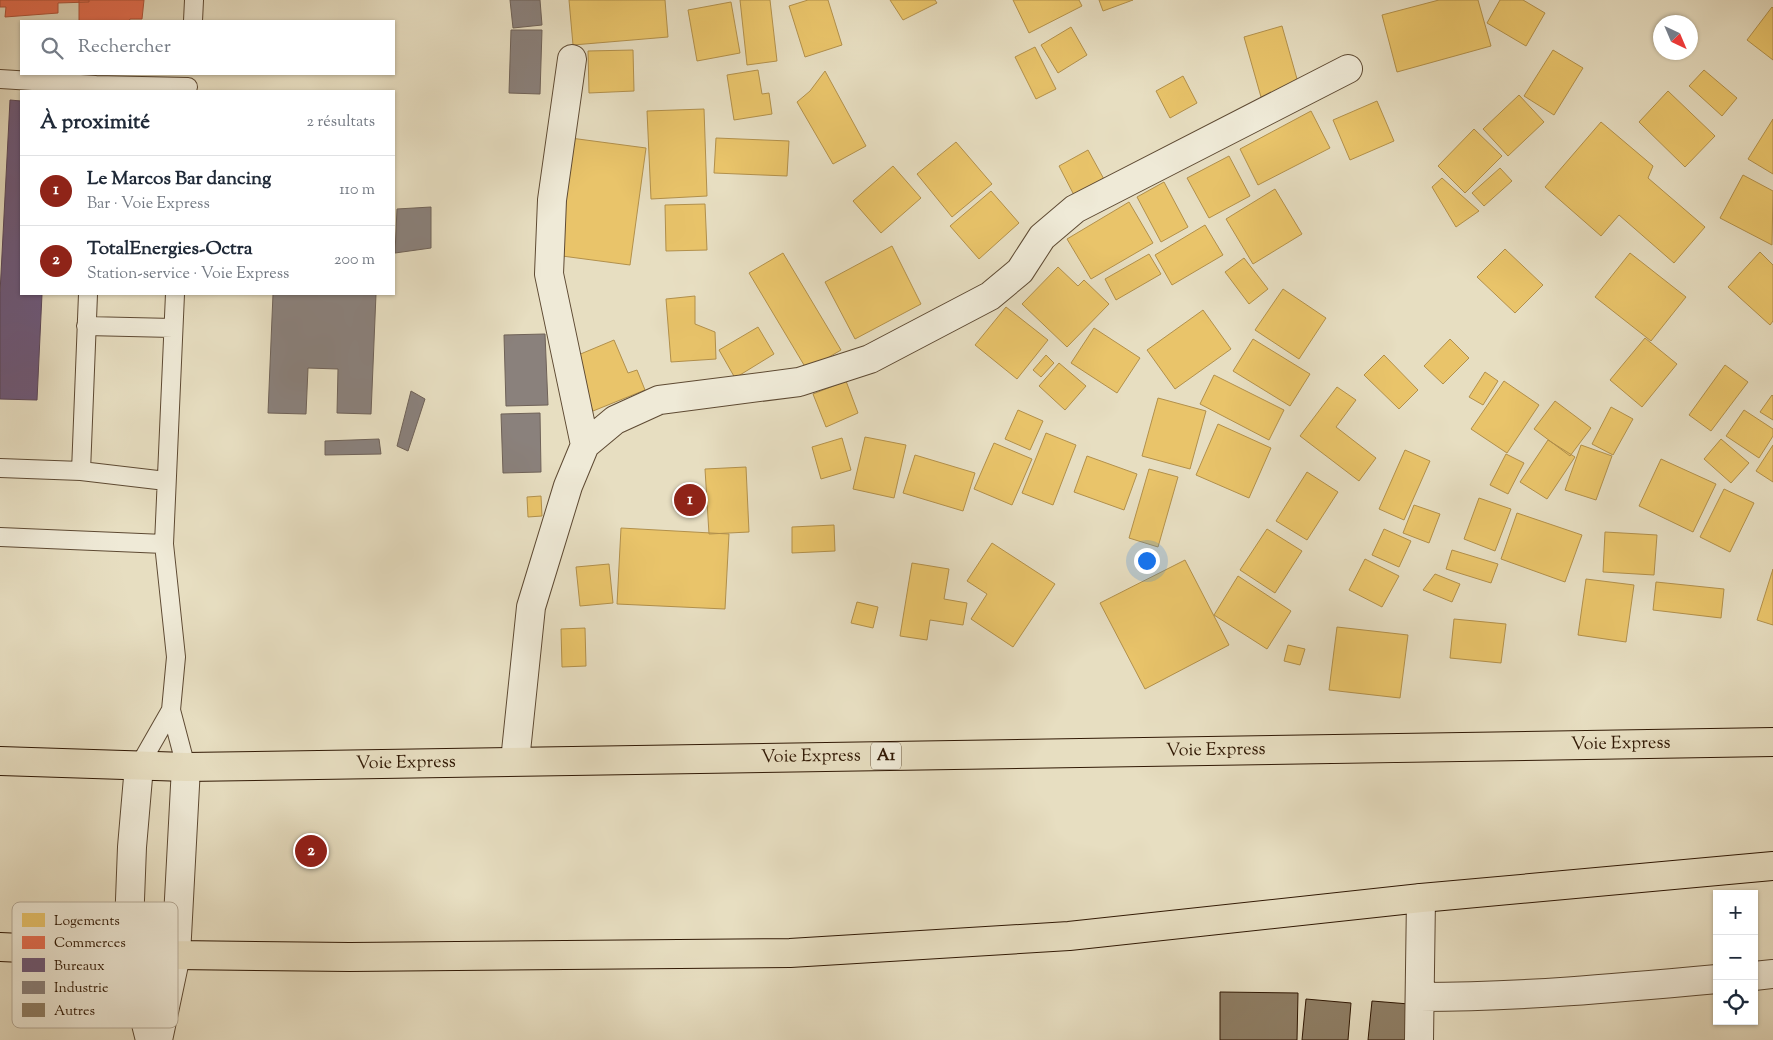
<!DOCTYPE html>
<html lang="fr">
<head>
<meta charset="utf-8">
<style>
  body { margin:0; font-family:"Sorts Mill Goudy",serif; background:#f6f6f7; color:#1f2937 }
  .controls { position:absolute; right:15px; bottom:15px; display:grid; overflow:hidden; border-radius:0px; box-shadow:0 1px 4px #0004 }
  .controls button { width:45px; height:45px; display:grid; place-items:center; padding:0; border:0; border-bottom:1px solid #e0e1e3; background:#fff; color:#1f2937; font:25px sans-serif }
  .compass { position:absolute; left:1653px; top:15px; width:45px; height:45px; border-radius:50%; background:#fff; box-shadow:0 1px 4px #0004; rotate:136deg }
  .you { position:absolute; left:1146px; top:560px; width:18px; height:18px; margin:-12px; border:4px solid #fff; border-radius:50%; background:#1a73e8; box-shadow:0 0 0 8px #1a73e833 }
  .badge { display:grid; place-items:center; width:32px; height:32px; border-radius:50%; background:#8f2418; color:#fff; font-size:16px; font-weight:700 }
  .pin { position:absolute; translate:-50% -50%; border:2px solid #fff; box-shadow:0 1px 5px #0006 }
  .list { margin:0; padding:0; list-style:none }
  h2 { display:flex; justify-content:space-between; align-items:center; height:65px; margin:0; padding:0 20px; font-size:21px }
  h2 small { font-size:16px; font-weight:400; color:#747a83 }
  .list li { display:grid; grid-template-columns:32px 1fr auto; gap:15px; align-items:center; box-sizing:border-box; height:70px; padding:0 20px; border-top:1px solid #e0e1e3 }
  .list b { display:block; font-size:19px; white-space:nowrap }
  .list p { margin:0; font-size:16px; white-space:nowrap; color:#747a83 }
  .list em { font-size:16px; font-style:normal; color:#747a83 }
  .icon { flex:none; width:28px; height:28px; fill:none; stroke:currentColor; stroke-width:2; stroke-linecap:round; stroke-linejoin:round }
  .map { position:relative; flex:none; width:1773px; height:1040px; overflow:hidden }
  .search { position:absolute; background:#fff; box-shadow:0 1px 4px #0004; left:20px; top:20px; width:375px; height:55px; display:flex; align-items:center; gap:12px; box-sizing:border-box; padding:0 18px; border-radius:0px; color:#747a83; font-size:19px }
  .panel { position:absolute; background:#fff; box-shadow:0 1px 4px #0004; left:20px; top:90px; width:375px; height:205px; border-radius:0px }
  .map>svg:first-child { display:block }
</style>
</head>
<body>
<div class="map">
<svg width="1773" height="1040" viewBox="0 0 1773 1040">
  <rect width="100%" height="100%" fill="#e7dec1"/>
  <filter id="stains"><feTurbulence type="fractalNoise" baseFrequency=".004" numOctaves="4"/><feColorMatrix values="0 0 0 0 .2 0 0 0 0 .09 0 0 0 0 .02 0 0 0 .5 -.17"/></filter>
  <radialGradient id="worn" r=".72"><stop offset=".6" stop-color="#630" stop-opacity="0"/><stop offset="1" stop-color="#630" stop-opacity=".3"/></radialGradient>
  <path fill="#e9c46a" stroke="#b2904b" d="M569,0H665L668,37L573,45Z
    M740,0H770L777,61L747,65Z
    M808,0H828L842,45L805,57L789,6Z
    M890,0H935L937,3L903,20Z
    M1013,0H1079L1082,6L1029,33Z
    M1099,0H1133L1103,11Z
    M1439,0H1478L1491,46L1397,72L1382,15Z
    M1500,0H1523L1545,13L1526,46L1487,23Z
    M731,2L740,53L697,61L688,10Z
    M1772,7L1773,8V60L1747,40Z
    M1282,26L1299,86L1261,97L1244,37Z
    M1071,27L1087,55L1058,73L1041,45Z
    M1035,47L1056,89L1036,99L1015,57Z
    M633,50L634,91L589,93L588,51Z
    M1553,50L1583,68L1554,115L1524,96Z
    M758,70L762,94L769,93L772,114L734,120L727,75Z
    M1704,70L1737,98L1722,116L1689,86Z
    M825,71L866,146L833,164L797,102L810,91Z
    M1183,76L1197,103L1170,118L1156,91Z
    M1668,91L1715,136L1685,167L1639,122Z
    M1519,95L1544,122L1508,156L1483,129Z
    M1377,101L1394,141L1350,160L1333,120Z
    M704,109L707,196L651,199L647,111Z
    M1311,111L1330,148L1258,185L1240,149Z
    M1773,119V174L1748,159Z
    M1601,122L1653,166L1648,178L1705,227L1674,263L1619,215L1601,236L1545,187Z
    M1474,129L1502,156L1465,193L1438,166Z
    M563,137L646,148L630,265L547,254Z
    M716,138L789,141L787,176L714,173Z
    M956,142L992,184L952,217L917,174Z
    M1088,150L1105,181L1075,197L1059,166Z
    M1229,156L1250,196L1209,218L1187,178Z
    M893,166L921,198L881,233L853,201Z
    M1500,168L1512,181L1484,206L1472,193Z
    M1743,175L1773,191L1772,245L1720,218Z
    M1442,178L1479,211L1456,227L1432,187Z
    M1164,182L1188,227L1161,242L1137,197Z
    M1275,189L1302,234L1253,264L1226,219Z
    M991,191L1019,223L979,259L950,226Z
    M1129,202L1153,243L1091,279L1067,239Z
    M705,204L707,250L666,251L665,205Z
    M1205,225L1223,255L1172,285L1155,255Z
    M892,246L921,304L855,339L825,282Z
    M1505,249L1543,285L1515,313L1477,277Z
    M1760,252L1773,265V321L1770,325L1728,287Z
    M783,253L841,350L807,370L749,273Z
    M1630,253L1686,297L1651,341L1595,297Z
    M1149,254L1161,274L1116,300L1105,279Z
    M1244,258L1268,289L1249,304L1225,272Z
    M1058,267L1078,286L1084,280L1109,304L1067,347L1022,304Z
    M1283,289L1326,318L1299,359L1255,330Z
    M695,296V324L715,332L716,359L671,362L666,299Z
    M1006,307L1048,340L1017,379L975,345Z
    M1203,310L1231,349L1175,389L1147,350Z
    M758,327L774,354L735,378L719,350Z
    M1094,328L1140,358L1117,393L1071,363Z
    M1645,338L1677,364L1642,407L1610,380Z
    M1253,339L1310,374L1290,406L1233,371Z
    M1450,339L1469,358L1443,384L1424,366Z
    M614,340L628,373L637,370L645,390L593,411L571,358Z
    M1046,355L1054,363L1041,377L1033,370Z
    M1384,355L1418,390L1399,409L1364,375Z
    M1059,363L1086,386L1065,410L1039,386Z
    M1725,365L1748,382L1711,431L1689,415Z
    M1485,372L1498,381L1483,405L1469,397Z
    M1214,375L1284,410L1269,440L1200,404Z
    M846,381L858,413L826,427L813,394Z
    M1504,381L1539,405L1507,453L1471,429Z
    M1337,387L1356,400L1336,427L1376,458L1359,481L1300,436Z
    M1772,395L1773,396V420L1760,412Z
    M1158,398L1206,411L1190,469L1142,456Z
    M1555,401L1591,428L1570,456L1534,429Z
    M1611,407L1633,419L1613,455L1592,444Z
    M1018,410L1043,421L1030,450L1005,439Z
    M1744,410L1773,429V436L1759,458L1726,436Z
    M1218,424L1271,448L1249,498L1196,475Z
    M1046,433L1076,445L1053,505L1022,493Z
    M865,437L906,445L894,498L853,489Z
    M842,438L851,470L821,479L812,447Z
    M1721,439L1749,463L1731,483L1704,459Z
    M1548,440L1575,457L1547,499L1520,482Z
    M994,443L1032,459L1012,505L974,489Z
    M1581,445L1612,456L1596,500L1565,490Z
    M1773,445V482L1756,471Z
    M1405,450L1430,461L1404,520L1379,509Z
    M1506,454L1524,463L1508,494L1490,485Z
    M915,455L975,473L963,511L903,493Z
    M1087,456L1137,474L1124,510L1074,492Z
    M1661,459L1716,484L1693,532L1639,506Z
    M746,467L749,532L709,534L705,469Z
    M1149,469L1178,477L1158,547L1129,538Z
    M1307,472L1338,492L1307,540L1276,521Z
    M1724,489L1754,503L1730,552L1700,537Z
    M541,496L542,516L528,517L527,497Z
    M1479,498L1511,509L1495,551L1464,539Z
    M1414,505L1440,514L1429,543L1403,533Z
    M1517,513L1582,535L1565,582L1501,559Z
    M834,525L835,551L792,553V527Z
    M621,528L729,534L725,609L617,604Z
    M1267,529L1302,551L1275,593L1240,570Z
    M1384,529L1411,541L1399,567L1372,555Z
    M1605,532L1657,535L1654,575L1603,572Z
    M992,543L1055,584L1013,647L971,619L987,594L967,581Z
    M1452,550L1498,564L1491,583L1446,569Z
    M1365,559L1399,576L1382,607L1349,590Z
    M1185,560L1229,645L1145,689L1100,603Z
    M912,563L949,569L944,599L967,603L963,625L930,620L927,640L900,636Z
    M609,564L613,603L580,606L576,567Z
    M1773,569V625L1757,620Z
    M1435,574L1460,584L1452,602L1423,590Z
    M1238,576L1291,611L1267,649L1214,615Z
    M1586,579L1634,585L1626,642L1578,635Z
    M1656,582L1724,589L1721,618L1653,610Z
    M857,602L878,607L873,628L851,623Z
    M1454,619L1506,624L1501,663L1450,658Z
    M1337,627L1408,635L1400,698L1329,690Z
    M585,628L586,666L562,667L561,629Z
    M1288,645L1305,649L1300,665L1284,661Z"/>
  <path fill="#e76f51" stroke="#b0553a" d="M0,0H89V2L58,3V13L5,17L6,7H0Z
    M79,0H144L142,19H130L129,21H79Z"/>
  <path fill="#6d597a" stroke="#5b4657" d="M10,100L21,101V294H42L37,400L0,399V293Z"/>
  <path fill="#8a817c" stroke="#6f6258" d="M510,0H540L542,25L513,28Z
    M511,30H542L540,94L509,93Z
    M431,207V248L395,253L397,209Z
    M273,294H376L371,414L337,413L338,369L308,368L306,414L268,413Z
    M545,334L548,405L506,406L504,335Z
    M411,391L425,399L408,451L397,446Z
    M540,413L541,472L503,473L501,414Z
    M379,439L381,454L325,455V441Z"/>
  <path fill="#8f7f66" stroke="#301804" d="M1220,992L1298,993L1297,1040H1220Z
    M1306,999L1351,1003L1348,1040H1302Z
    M1372,1001L1409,1004L1406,1040H1368Z"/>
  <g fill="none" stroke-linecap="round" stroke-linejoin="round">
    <defs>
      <path id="service" d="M193,21L194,0
        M0,79L96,85L188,87
        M86,326L173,328
        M0,468L81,471L166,481
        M81,471L88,294
        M0,537L164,544L176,657L171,710L186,767
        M164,544L175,294
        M139,766L171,710"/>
      <path id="minor" d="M572,59L552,200L549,274L585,445
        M515,761L531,607L568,486L585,445L615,420L659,400L799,382L870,359L990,296L1020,271L1042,237L1075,209L1348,69
        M1754,976L1773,974
        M1420,997C1519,997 1618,988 1717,979
        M1419,1040L1421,898"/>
      <path id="tertiary" d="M139,766L132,847L128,952L150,1040
        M158,1040L176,955L186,767"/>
      <g id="trunk">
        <path id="s1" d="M0,761L186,767L1773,742"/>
        <path d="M0,947L176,955L350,957L790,953L1069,936L1421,898L1773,866"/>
      </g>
    </defs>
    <use href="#service" stroke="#5e4a33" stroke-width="20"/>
    <use href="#minor" stroke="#5e4a33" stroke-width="30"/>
    <use href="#tertiary" stroke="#5e4a33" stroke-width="30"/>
    <use href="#trunk" stroke="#301804" stroke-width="30"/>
    <use href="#service" stroke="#efead7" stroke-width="18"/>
    <use href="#minor" stroke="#efead7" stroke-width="28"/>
    <use href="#tertiary" stroke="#efead7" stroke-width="28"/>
    <use href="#trunk" stroke="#e7dec1" stroke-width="28"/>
  </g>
  <g text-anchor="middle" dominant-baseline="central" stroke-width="5" stroke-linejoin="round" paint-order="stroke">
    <rect fill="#efead7" stroke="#695743" stroke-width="1" x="871" y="742.5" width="30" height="27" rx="4"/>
    <g font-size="16" font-weight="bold" fill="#301804">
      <text x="886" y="756">A1</text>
    </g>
    <g font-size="18" fill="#301804" stroke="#efead7">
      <text stroke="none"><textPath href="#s1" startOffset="1621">Voie Express</textPath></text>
      <text stroke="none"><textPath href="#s1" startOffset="1216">Voie Express</textPath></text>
      <text stroke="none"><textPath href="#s1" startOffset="811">Voie Express</textPath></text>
      <text stroke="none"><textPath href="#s1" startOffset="406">Voie Express</textPath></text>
    </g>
  </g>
  <rect x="12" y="902" width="166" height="126" rx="8" fill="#efead7" stroke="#b6ab98" stroke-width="1"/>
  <rect x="22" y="913" width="23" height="14" fill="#e9c46a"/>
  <rect x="22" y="936" width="23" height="13" fill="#e76f51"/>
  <rect x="22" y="958" width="23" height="14" fill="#6d597a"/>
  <rect x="22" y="981" width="23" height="13" fill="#8a817c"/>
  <rect x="22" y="1003" width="23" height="14" fill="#8f7f66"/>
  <g font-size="14" fill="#301804">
    <text x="54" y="925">Logements</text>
    <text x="54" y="947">Commerces</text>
    <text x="54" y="970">Bureaux</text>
    <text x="54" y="992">Industrie</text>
    <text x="54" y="1015">Autres</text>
  </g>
  <rect width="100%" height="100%" filter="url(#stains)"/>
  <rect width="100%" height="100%" fill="url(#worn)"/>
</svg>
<div class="controls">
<button>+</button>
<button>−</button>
<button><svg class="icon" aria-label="locate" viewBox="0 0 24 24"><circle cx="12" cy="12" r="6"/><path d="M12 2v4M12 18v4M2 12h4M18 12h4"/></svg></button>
</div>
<svg class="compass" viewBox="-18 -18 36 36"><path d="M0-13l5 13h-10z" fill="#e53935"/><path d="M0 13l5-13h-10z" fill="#747a83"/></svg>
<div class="you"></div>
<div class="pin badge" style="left:690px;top:500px">1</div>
<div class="pin badge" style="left:311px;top:851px">2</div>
<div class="search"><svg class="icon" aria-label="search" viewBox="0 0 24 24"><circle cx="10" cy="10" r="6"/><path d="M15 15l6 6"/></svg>Rechercher</div>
<section class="panel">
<h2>À proximité<small>2 résultats</small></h2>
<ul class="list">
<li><span class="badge">1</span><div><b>Le Marcos Bar dancing</b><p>Bar · Voie Express</p></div><em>110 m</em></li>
<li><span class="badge">2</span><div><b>TotalEnergies-Octra</b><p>Station-service · Voie Express</p></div><em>200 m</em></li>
</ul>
</section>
</div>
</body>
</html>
